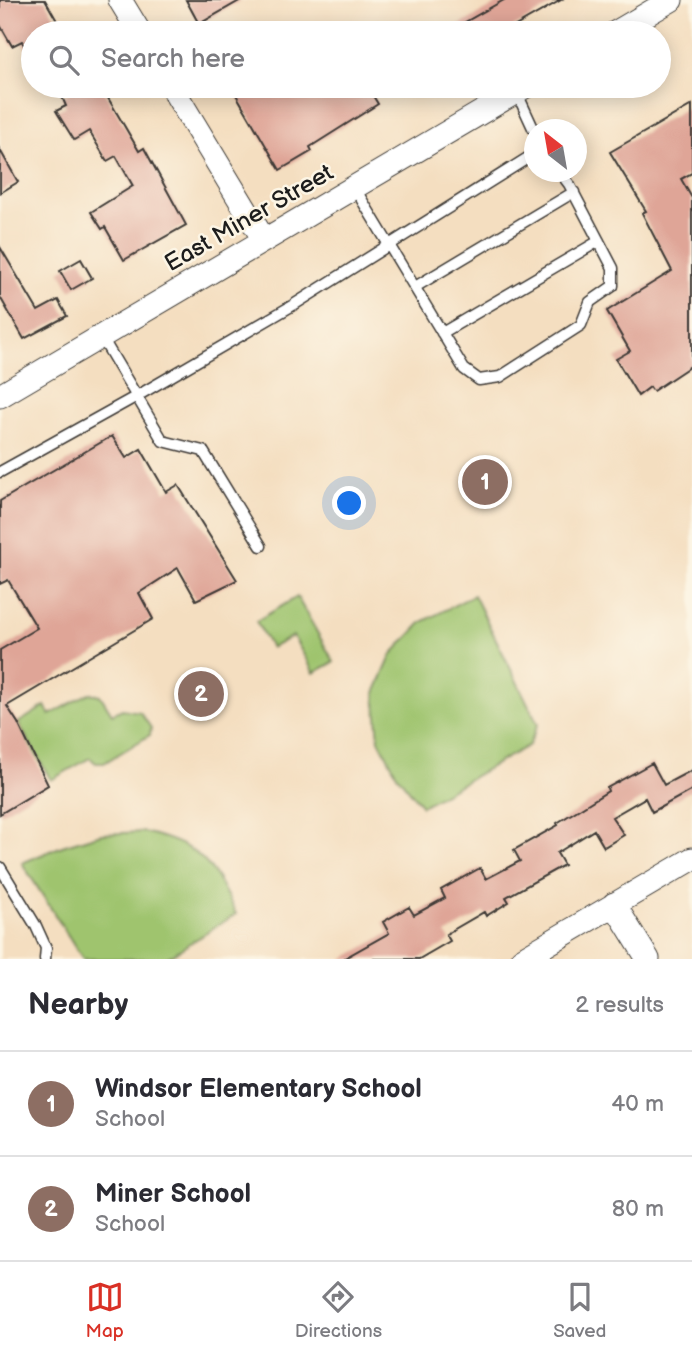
<!DOCTYPE html>
<html lang="en">
<head>
<meta charset="utf-8">
<style>
  body { margin:0; font-family:"Balsamiq Sans",sans-serif; background:#f7f7f7; color:#2b2b33 }
  .compass { position:absolute; left:524px; top:119px; width:63px; height:63px; border-radius:50%; background:#fff; box-shadow:0 4px 18px #0003; rotate:329deg }
  .you { position:absolute; left:350px; top:504px; width:24px; height:24px; margin:-18px; border:5px solid #fff; border-radius:50%; background:#1a73e8; box-shadow:0 0 0 10px #1a73e833 }
  .badge { display:grid; place-items:center; width:46px; height:46px; border-radius:50%; background:#d93025; color:#fff; font-size:23px; font-weight:700 }
  .pin { position:absolute; translate:-50% -50%; border:4px solid #fff; box-shadow:0 2px 7px #0006 }
  .list { margin:0; padding:0; list-style:none }
  h2 { display:flex; justify-content:space-between; align-items:center; height:91px; margin:0; padding:0 28px; font-size:30px }
  h2 small { font-size:23px; font-weight:400; color:#7c7c81 }
  .list li { display:grid; grid-template-columns:46px 1fr auto; gap:21px; align-items:center; box-sizing:border-box; height:105px; padding:0 28px; border-top:2px solid #e1e1e2 }
  .list b { display:block; font-size:26px; white-space:nowrap }
  .list p { margin:0; font-size:23px; white-space:nowrap; color:#7c7c81 }
  .list em { font-size:23px; font-style:normal; color:#7c7c81 }
  .icon { flex:none; width:38px; height:38px; fill:none; stroke:currentColor; stroke-width:2; stroke-linecap:round; stroke-linejoin:round }
  .map { position:relative; flex:none; width:692px; height:959px; overflow:hidden }
  .search { position:absolute; background:#fff; box-shadow:0 4px 18px #0003; left:21px; right:21px; top:21px; height:77px; display:flex; align-items:center; gap:18px; box-sizing:border-box; padding:0 24px; border-radius:38px; color:#7c7c81; font-size:26px }
  .sheet { height:301px; background:#fff }
  nav { display:flex; justify-content:space-around; align-items:center; box-sizing:border-box; height:98px; border-top:2px solid #e1e1e2; background:#fff; font-size:19px; color:#7c7c81 }
  nav a { display:grid; justify-items:center; gap:4px }
  nav .on { color:#d93025 }
  .map>svg:first-child { display:block }
</style>
</head>
<body>
<div class="map">
<svg width="692" height="959" viewBox="0 0 692 959">
  <rect width="100%" height="100%" fill="#fcf5e5"/>
  <filter id="ink" filterUnits="userSpaceOnUse"><feTurbulence type="fractalNoise" baseFrequency=".0143" numOctaves="2"/><feDisplacementMap in="SourceGraphic" scale="14" xChannelSelector="R" yChannelSelector="G"/><feConvolveMatrix kernelMatrix="1 2 1 2 8 2 1 2 1" color-interpolation-filters="sRGB"/></filter>
  <filter id="wash" filterUnits="userSpaceOnUse"><feTurbulence type="fractalNoise" baseFrequency=".00686" numOctaves="4" result="noise"/><feDisplacementMap in="SourceGraphic" scale="28" xChannelSelector="R" yChannelSelector="G"/><feGaussianBlur stdDeviation="1.57" result="paint"/><feColorMatrix in="noise" values="0 0 0 0 0 0 0 0 0 0 0 0 0 0 0 0 0 1.4 0 .05"/><feComposite in="paint" operator="in"/></filter>
  <g filter="url(#wash)">
    <rect width="100%" height="100%" fill="#f4dec0"/>
    <path fill="#9fc46e" stroke="#5e7045" stroke-width="2" d="M474,595L538,724L529,745L422,806L397,775L379,740L375,693L392,654L422,622Z
      M297,597L334,662L314,673L293,636L271,648L256,621Z
      M89,693L100,695L112,714L122,709L140,712L151,728L150,735L104,763H96L90,758L51,780L18,723L45,706L50,715Z
      M144,832C203,847 210,862 236,914L165,959H83L22,863L62,846L101,834Z"/>
    <g id="blocks">
      <path fill="#dfa597" d="M0,0H45L64,33H33V62L22,41L12,46L0,25Z
        M186,0H241L199,24Z
        M504,0H561L503,33H446Z
        M68,86H101L139,151L144,148L186,225L124,260L105,227L102,229L91,212L133,186L116,156L107,161L89,131L74,140L56,111L66,106L62,97L72,91Z
        M231,86H367L378,104L310,147L312,151L280,170Z
        M692,105V173L681,179L692,198V365L653,391L650,387L638,396L616,359L630,351L607,311L672,271L642,213L646,211L610,152Z
        M0,150L18,182L0,193Z
        M0,247L38,311L58,300L67,316L24,339L0,297Z
        M81,259L92,278L71,290L60,271Z
        M112,436L126,458L141,449L166,492L178,485L237,580L196,600L178,568L139,593L153,619L7,706L18,723L48,785L0,814V650L37,628L8,580L0,584V501Z
        M652,763L664,785L692,770V790L652,812L645,798L612,817L624,835L604,847L594,830L557,853L564,865L506,897L509,902L486,916L484,912L446,934L450,941L419,959H343L389,933L383,922L409,907L414,915L445,898L441,890L480,868L486,879L520,861L514,850L558,825L557,823L608,791L607,788Z"/>
    </g>
  </g>
  <g filter="url(#ink)">
    <use href="#blocks" fill-opacity="0" stroke="#3c3935" stroke-width="2"/>
    <g fill="none" stroke-linecap="round" stroke-linejoin="round">
      <defs>
        <path id="service" d="M516,91L534,130
          M354,187L464,369L479,380L500,377L581,325L590,302L613,286V268L569,184L560,172
          M415,287L574,192
          M442,333L599,241
          M101,336L163,441L203,451L261,546
          M0,472L137,396L295,304L534,154
          M0,867L36,926L46,948L45,959"/>
        <path id="minor" d="M120,0L140,33
          M615,33L671,0
          M171,86L264,240
          M0,396L526,86
          M614,904L648,959
          M522,959L692,859"/>
      </defs>
      <use href="#service" stroke="#3c3935" stroke-width="13"/>
      <use href="#minor" stroke="#3c3935" stroke-width="25"/>
      <use href="#service" stroke="#fff" stroke-width="10"/>
      <use href="#minor" stroke="#fff" stroke-width="23"/>
    </g>
  </g>
  <g text-anchor="middle" dominant-baseline="central" stroke-width="5" stroke-linejoin="round" paint-order="stroke">
    <g font-size="24" fill="#1c1c1c" stroke="#fcf5e5">
      <text transform="translate(249 218) rotate(-30)">East Miner Street</text>
    </g>
  </g>
</svg>
<svg class="compass" viewBox="-18 -18 36 36"><path d="M0-13l5 13h-10z" fill="#e53935"/><path d="M0 13l5-13h-10z" fill="#7c7c81"/></svg>
<div class="you"></div>
<div class="pin badge" style="left:485px;top:482px;background:#8d6e63">1</div>
<div class="pin badge" style="left:201px;top:694px;background:#8d6e63">2</div>
<div class="search"><svg class="icon" aria-label="search" viewBox="0 0 24 24"><circle cx="10" cy="10" r="6"/><path d="M15 15l6 6"/></svg>Search here</div>
</div>
<section class="sheet">
<h2>Nearby<small>2 results</small></h2>
<ul class="list">
<li><span class="badge" style="background:#8d6e63">1</span><div><b>Windsor Elementary School</b><p>School</p></div><em>40 m</em></li>
<li><span class="badge" style="background:#8d6e63">2</span><div><b>Miner School</b><p>School</p></div><em>80 m</em></li>
</ul>
</section>
<nav>
<a class="on"><svg class="icon" aria-label="map" viewBox="0 0 24 24"><path d="M3 6l6-2 6 2 6-2v14l-6 2-6-2-6 2zM9 4v14M15 6v14"/></svg>Map</a>
<a><svg class="icon" aria-label="directions" viewBox="0 0 24 24"><path d="M12 3l9 9-9 9-9-9zM9 14v-3h6M13 9l2 2-2 2"/></svg>Directions</a>
<a><svg class="icon" aria-label="saved" viewBox="0 0 24 24"><path d="M7 4h10v16l-5-4-5 4z"/></svg>Saved</a>
</nav>
</body>
</html>
